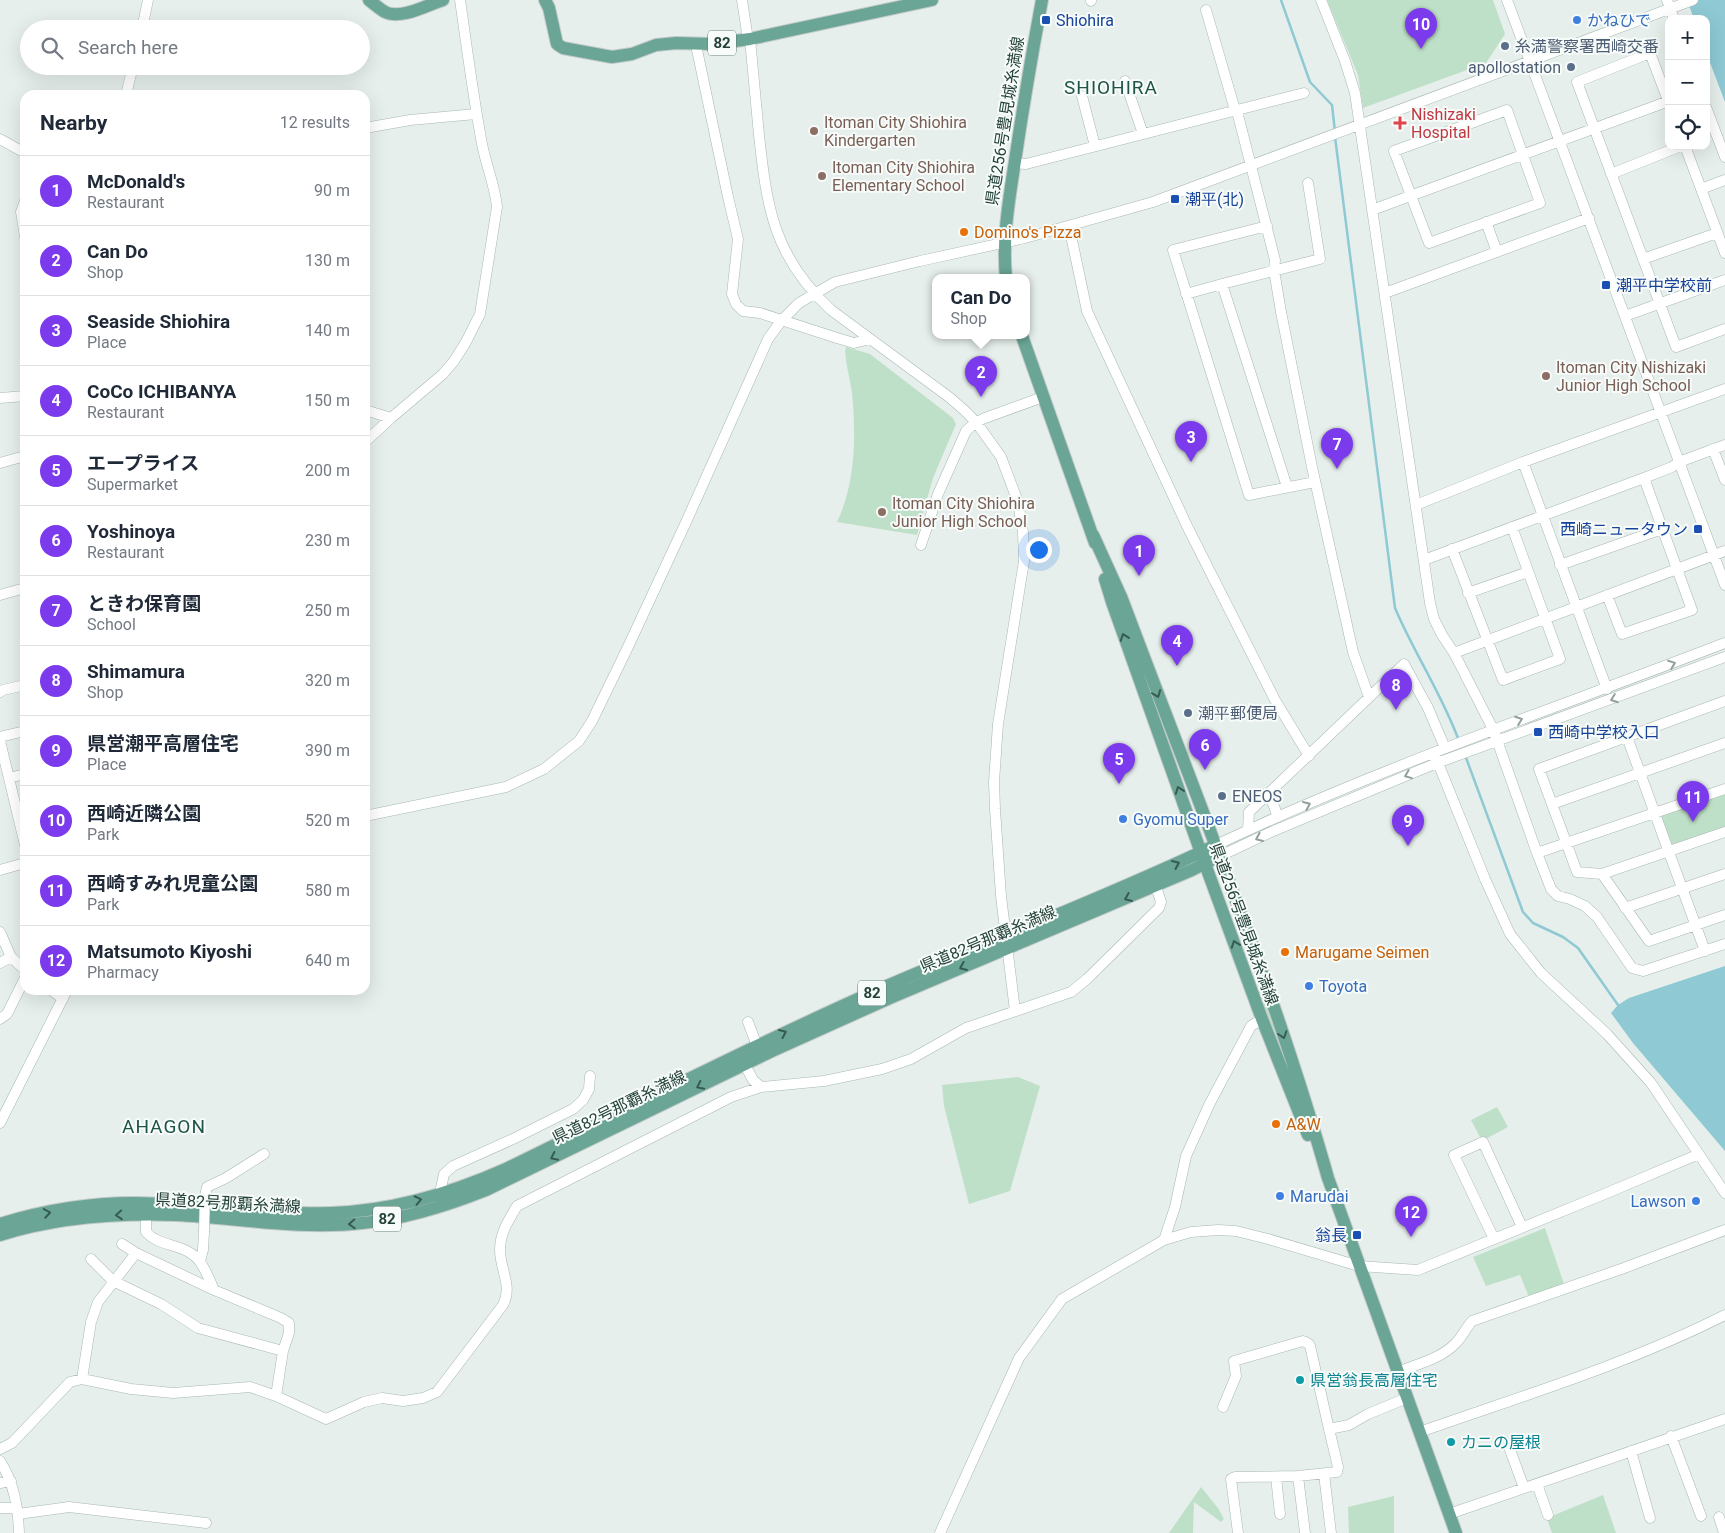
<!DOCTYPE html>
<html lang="en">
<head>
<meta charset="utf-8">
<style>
  body { margin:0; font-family:Roboto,"Noto Sans JP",sans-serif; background:#f2f2f3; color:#1f2937 }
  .controls { position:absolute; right:15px; top:15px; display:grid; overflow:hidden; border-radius:10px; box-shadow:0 5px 20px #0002 }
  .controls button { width:45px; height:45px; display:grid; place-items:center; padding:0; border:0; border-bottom:1px solid #e0e1e3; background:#fff; color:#1f2937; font:25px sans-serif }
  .you { position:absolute; left:1038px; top:549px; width:18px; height:18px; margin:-12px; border:4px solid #fff; border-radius:50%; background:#1a73e8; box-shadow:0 0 0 8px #1a73e833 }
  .badge { display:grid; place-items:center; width:32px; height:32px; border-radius:50%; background:#7c3aed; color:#fff; font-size:16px; font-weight:700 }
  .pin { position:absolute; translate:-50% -41px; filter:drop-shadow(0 1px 2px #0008) }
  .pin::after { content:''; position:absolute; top:26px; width:18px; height:15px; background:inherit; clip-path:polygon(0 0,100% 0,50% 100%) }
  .popup { position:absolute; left:932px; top:274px; width:98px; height:65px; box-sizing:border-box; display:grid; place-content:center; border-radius:10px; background:#fff; filter:drop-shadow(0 1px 4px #0005); font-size:16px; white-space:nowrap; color:#747a83 }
  .popup b { font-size:19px; color:#1f2937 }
  .popup::after { content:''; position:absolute; left:50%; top:100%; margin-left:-10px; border:10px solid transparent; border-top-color:#fff }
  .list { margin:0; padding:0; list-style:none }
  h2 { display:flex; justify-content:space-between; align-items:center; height:65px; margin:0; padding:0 20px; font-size:21px }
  h2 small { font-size:16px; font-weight:400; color:#747a83 }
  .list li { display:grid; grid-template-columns:32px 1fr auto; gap:15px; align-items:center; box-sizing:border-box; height:70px; padding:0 20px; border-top:1px solid #e0e1e3 }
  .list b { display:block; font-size:19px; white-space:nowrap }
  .list p { margin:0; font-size:16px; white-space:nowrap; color:#747a83 }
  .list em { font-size:16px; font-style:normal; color:#747a83 }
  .icon { flex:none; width:28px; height:28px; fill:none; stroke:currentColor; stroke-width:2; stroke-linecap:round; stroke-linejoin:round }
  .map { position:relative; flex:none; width:1725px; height:1533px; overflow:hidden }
  .search { position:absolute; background:#fff; box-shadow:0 5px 20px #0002; left:20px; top:20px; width:350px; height:55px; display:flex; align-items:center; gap:12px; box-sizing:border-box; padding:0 18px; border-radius:28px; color:#747a83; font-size:19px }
  .panel { position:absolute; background:#fff; box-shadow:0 5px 20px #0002; left:20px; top:90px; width:350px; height:905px; border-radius:15px }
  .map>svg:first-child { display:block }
</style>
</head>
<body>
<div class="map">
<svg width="1725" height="1533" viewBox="0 0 1725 1533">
  <rect width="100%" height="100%" fill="#e6efeb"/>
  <path fill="#bfe0c8" d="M1327,0H1493L1505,34L1486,63L1363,108L1358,75Z
    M846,347L870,354L953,418L956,424L933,478L917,535L837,522C856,482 856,435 852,392C851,383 843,354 846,347Z
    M1725,793V829L1672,848L1659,816Z
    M1260,990H1261L1290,1071H1288L1264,1010Z
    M1018,1077L1040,1086L1010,1191L969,1204L944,1106L942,1085Z
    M1497,1107L1508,1127L1482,1141L1471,1120Z
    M1545,1228L1564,1284L1529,1297L1520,1275L1486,1286L1473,1257Z
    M1201,1487L1218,1508L1224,1519L1221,1522L1194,1502L1193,1533H1169Z
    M1603,1495L1616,1533H1552L1547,1518Z
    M1394,1496V1533H1349L1348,1507Z"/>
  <path fill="#8ec9d4" d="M1687,0H1725V102L1706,52V19H1694Z
    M1725,966V1151L1633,1043L1611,1013L1618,1005L1629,998Z"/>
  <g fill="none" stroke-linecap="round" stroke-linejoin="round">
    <path stroke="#8ec9d4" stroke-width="2.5" d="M1281,0L1310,82L1332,105L1335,132
      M1335,137L1395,608C1414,653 1442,694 1459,741
      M1465,755L1523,912L1533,923L1563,937L1578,948L1618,1005"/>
    <defs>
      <path id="minor" d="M742,0L747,33L750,39C753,71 756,103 759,135C767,209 774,257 831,310L949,397L964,410L976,422L1001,457L1018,502L1023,532L1024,561L998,724L994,782L995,809L1001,896L1015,1011
        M1091,0V1
        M1321,0L1345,61L1355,93L1430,603L1434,619L1442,635L1454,653L1493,729L1537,853L1551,889L1558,896L1570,899L1585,906L1597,917L1632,968L1643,971L1725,944
        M1507,0L1725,585
        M1667,0L1674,19
        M1206,10L1235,110L1238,115L1275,260L1274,270L1281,312L1312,467L1353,652L1369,697
        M142,29L148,0
        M696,45L728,197L738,239L732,294L736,304L743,311L760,313L837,338L854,343L870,339
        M1125,81L1143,134
        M126,95L133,66
        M1082,96L1095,146
        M1669,103L1650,53L1577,82L1676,347L1725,329
        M1706,107L1725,157
        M1507,110L1540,203L1429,243L1394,151Z
        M365,128L410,120L476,114
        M0,139L25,153
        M1685,146L1725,253
        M1014,163L1026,164L1304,93
        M1611,174L1681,146
        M1701,189L1725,180
        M25,201L21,212L25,237
        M1372,210L1669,101
        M1486,222L1497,252
        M1069,226L1087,311L1188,528L1275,700L1309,756
        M1267,226L1173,250L1249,495L1315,482
        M1643,259L1717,233
        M1385,293L1589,218
        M1186,294L1222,284
        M1625,316L1725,280
        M0,398L25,396
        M365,410L391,418
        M365,442L391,418L443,374L454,361L466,342L480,314L497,207C495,186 486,165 482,144C473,96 467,48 460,0
        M1713,449L1725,480
        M1523,462L1607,689
        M0,463L25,456
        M1287,487L1222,284L1320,259L1308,183
        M1416,505L1523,462L1725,389
        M921,545L938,494L966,431L976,422L985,418L1043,397
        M1452,549L1503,680L1560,659L1512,527
        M1424,560L1644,478L1672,467L1679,462L1725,445
        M1560,565L1662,529
        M1468,593L1528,572
        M0,595L25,588
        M1607,595L1622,634L1692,610L1644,478
        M1454,653L1725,551
        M0,692L3,690L25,685
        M1725,701L1539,769L1577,872L1602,874L1649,941L1725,915
        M0,737L25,731
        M1627,737L1705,951
        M0,741L25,845
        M1436,758L1485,879L1510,934L1541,973L1607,1034L1651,1083L1725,1193
        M9,778L25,774
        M1269,793L1278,817
        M1552,804L1725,743
        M365,816L506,787L544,769L579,741L592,721L627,649L687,520L768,339L781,321L799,303L835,282L920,261L1025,238L1153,202L1693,0
        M1248,830L1249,812L1404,664L1428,708L1445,748
        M1214,846C1380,767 1554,709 1725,643
        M1537,853L1725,789
        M1218,857L1271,832L1437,763L1725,657
        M0,870L25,863
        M1602,874L1725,832
        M1625,908L1725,874
        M0,932L11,957L25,970
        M0,963L11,957
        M51,990L63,999
        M0,1019L7,1014L25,978
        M748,1022L759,1051
        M741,1058L753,1080L761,1087
        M0,1123L67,990
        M205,1196L207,1187L226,1178L264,1154
        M446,1200L441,1188L444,1174L453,1166L513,1139L573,1109L583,1100L589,1089L590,1076
        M146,1215V1232C160,1248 187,1243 200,1262C206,1270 210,1281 214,1290L281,1318L289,1323V1333L283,1351L276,1396
        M1494,1239L1454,1155L1483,1142L1522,1227
        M1164,1240L1175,1207L1186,1156L1210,1103L1251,1026L1262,1019
        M122,1244L136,1253L214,1290
        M91,1259L113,1281L161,1304L198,1328L283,1351
        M200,1261L203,1250L204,1232
        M1398,1372C1417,1364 1440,1359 1455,1344C1462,1337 1466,1328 1472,1321L1624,1268L1725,1230
        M82,1379L91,1322L98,1302L136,1253
        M1223,1407L1236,1376L1234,1361L1303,1341L1309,1344L1310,1346L1329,1429
        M1420,1432C1522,1396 1628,1364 1725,1315
        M1671,1436L1701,1516
        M1509,1447L1524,1488
        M0,1449L12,1443L70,1382L82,1379L131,1389L173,1393L250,1387L276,1396L326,1419L364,1402L382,1398L403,1401L423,1398L437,1392L503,1305C513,1286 500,1270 500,1250C500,1233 508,1221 517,1206L731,1097L761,1087L824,1081L882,1069L911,1059L966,1028L1071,992L1087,979L1159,908L1161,902L1154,880
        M1631,1451L1650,1518
        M0,1461C14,1483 18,1507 19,1533
        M1324,1474L1331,1533
        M1298,1476L1305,1533
        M1276,1477L1280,1514
        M0,1483L11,1481
        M1537,1484L1548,1515
        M0,1508H17
        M18,1514L69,1507L206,1523
        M1449,1514L1725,1419
        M1719,1517L1724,1533
        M940,1533L1019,1358L1062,1299L1164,1240L1191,1232L1218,1230L1236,1231L1268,1239L1359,1266L1418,1270L1607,1193L1699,1154
        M1238,1533L1231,1479L1235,1477L1298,1476L1337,1472L1338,1467L1329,1429L1349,1425L1368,1414L1407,1398"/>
      <path id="major" d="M369,0C374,4 380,9 385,12C401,20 427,5 443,0
        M545,0L549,8L557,44L563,48L612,57L632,54L656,45L676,43L712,44L750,39L932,0
        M1006,278C1002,239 1009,200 1015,161C1023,107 1032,54 1042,0
        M1022,336L1095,543
        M1093,535L1122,599C1194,791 1272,981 1328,1178L1456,1533
        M1105,579L1112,602L1205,864L1262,1019L1308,1135
        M0,1224C42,1211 90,1203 134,1203C160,1203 185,1206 210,1208C250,1212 291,1214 331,1213C392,1211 450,1194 506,1169C633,1107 758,1043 887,986C996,939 1107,897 1214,846
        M0,1235C57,1217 117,1213 176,1215C238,1218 300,1230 362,1223C405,1219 446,1206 486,1190L774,1050L892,997L1192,870L1218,857"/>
    </defs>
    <use href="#minor" stroke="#a8b8b2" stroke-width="11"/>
    <use href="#major" stroke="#c2cac8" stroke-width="14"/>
    <use href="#minor" stroke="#fff" stroke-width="10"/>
    <use href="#major" stroke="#6aa596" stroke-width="12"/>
    <defs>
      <path id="minor-bridge" d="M204,1232L205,1196"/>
    </defs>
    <use href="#minor-bridge" stroke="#a8b8b2" stroke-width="11" stroke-linecap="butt"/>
    <use href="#minor-bridge" stroke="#fff" stroke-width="10"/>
  </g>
  <defs><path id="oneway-chevron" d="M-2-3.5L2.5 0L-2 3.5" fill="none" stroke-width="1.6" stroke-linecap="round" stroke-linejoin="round" transform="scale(1.25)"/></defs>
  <g stroke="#365b51">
    <use href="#oneway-chevron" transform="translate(1124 637) rotate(-110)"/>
    <use href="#oneway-chevron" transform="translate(1157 694) rotate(69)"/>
    <use href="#oneway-chevron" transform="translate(1179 790) rotate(-110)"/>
    <use href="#oneway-chevron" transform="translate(1176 864) rotate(-24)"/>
    <use href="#oneway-chevron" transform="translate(1128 898) rotate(157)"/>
    <use href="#oneway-chevron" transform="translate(1235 944) rotate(-110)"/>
    <use href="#oneway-chevron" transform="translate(963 967) rotate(157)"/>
    <use href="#oneway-chevron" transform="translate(783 1033) rotate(-24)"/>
    <use href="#oneway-chevron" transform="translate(1283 1035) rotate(72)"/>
    <use href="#oneway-chevron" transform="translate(700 1086) rotate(154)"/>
    <use href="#oneway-chevron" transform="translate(554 1157) rotate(154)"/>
    <use href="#oneway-chevron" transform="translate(418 1200) rotate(-12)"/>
    <use href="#oneway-chevron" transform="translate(47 1213) rotate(-10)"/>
    <use href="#oneway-chevron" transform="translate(119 1215) rotate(176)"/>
    <use href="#oneway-chevron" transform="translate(352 1224) rotate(177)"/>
  </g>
  <g stroke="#92a09c">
    <use href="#oneway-chevron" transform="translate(1672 664) rotate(-21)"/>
    <use href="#oneway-chevron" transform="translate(1614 699) rotate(160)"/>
    <use href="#oneway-chevron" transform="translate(1519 720) rotate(-20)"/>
    <use href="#oneway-chevron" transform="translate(1408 775) rotate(158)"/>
    <use href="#oneway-chevron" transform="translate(1307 805) rotate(-23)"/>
    <use href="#oneway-chevron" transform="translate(1259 838) rotate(156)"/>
  </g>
  <g fill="#1a4fb4" stroke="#f7fbf9" stroke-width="2">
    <rect x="1041" y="15" width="10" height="10" rx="2.5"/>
    <rect x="1170" y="194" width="10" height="10" rx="2.5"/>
    <rect x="1601" y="280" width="10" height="10" rx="2.5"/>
    <rect x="1693" y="524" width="10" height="10" rx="2.5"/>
    <rect x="1533" y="727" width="10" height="10" rx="2.5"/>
    <rect x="1352" y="1230" width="10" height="10" rx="2.5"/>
  </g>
  <g fill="#3f7fe0" stroke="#f7fbf9" stroke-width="2">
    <circle cx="1577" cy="20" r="5"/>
    <circle cx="1123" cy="819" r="5"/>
    <circle cx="1309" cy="986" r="5"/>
    <circle cx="1280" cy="1196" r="5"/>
    <circle cx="1696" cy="1201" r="5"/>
  </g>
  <g fill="#5c6f8a" stroke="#f7fbf9" stroke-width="2">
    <circle cx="1505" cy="46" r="5"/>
    <circle cx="1571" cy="67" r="5"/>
    <circle cx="1188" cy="713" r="5"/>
    <circle cx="1222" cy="796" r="5"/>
  </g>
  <path fill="#e0444e" stroke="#f7fbf9" stroke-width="2" d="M1397.5 115.5h5v5h5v5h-5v5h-5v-5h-5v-5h5z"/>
  <g fill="#8d6e63" stroke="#f7fbf9" stroke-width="2">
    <circle cx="814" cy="131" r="5"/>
    <circle cx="822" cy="176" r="5"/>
    <circle cx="1546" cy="376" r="5"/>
    <circle cx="882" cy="512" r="5"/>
  </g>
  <g fill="#e8710a" stroke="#f7fbf9" stroke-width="2">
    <circle cx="964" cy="232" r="5"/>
    <circle cx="1285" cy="952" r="5"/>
    <circle cx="1276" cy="1124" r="5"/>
  </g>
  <g fill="#0f9aa8" stroke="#f7fbf9" stroke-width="2">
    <circle cx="1300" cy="1380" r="5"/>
    <circle cx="1451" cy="1442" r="5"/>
  </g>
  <g text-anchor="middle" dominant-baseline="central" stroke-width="4" stroke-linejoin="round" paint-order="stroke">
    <g fill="#f7fbf9" stroke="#637a73" stroke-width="1">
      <rect x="708" y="30.5" width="28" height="25" rx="4"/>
      <rect x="858" y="980.5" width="28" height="25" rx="4"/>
      <rect x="373" y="1206.5" width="28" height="25" rx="4"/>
    </g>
    <g font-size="15" font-weight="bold" fill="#24423a">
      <text x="722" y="43">82</text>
      <text x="872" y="993">82</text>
      <text x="387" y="1219">82</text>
    </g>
    <g font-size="16" fill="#164399" stroke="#f7fbf9" text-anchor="start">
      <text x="1056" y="20">Shiohira</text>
      <text x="1185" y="199">潮平(北)</text>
      <text x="1616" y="285">潮平中学校前</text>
      <text x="1688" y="529" text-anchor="end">西崎ニュータウン</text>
      <text x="1548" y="732">西崎中学校入口</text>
      <text x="1347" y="1235" text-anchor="end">翁長</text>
    </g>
    <g font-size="16" fill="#366cbe" stroke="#f7fbf9" text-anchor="start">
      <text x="1587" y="20">かねひで</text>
      <text x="1133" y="819">Gyomu Super</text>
      <text x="1319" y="986">Toyota</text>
      <text x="1290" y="1196">Marudai</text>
      <text x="1686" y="1201" text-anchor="end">Lawson</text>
    </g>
    <g font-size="16" fill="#4e5e75" stroke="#f7fbf9" text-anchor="start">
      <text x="1515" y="46">糸満警察署西崎交番</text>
      <text x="1561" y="67" text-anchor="end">apollostation</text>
      <text x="1198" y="713">潮平郵便局</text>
      <text x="1232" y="796">ENEOS</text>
    </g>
    <g font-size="16" fill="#be3a42" stroke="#f7fbf9" text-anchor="start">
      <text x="1411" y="114">Nishizaki<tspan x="1411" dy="18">Hospital</tspan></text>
    </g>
    <g font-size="16" fill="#24423a" stroke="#f7fbf9">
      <text transform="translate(1005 121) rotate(-81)">県道256号豊見城糸満線</text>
      <text transform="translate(1244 924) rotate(70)">県道256号豊見城糸満線</text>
      <text transform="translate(988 939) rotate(-23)">県道82号那覇糸満線</text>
      <text transform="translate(619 1107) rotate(-26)">県道82号那覇糸満線</text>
      <text transform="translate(228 1203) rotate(3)">県道82号那覇糸満線</text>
    </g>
    <g font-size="16" fill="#785e54" stroke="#f7fbf9" text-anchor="start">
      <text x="824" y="122">Itoman City Shiohira<tspan x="824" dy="18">Kindergarten</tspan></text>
      <text x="832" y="167">Itoman City Shiohira<tspan x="832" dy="18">Elementary School</tspan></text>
      <text x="1556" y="367">Itoman City Nishizaki<tspan x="1556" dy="18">Junior High School</tspan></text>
      <text x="892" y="503">Itoman City Shiohira<tspan x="892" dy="18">Junior High School</tspan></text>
    </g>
    <g font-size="16" fill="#c56008" stroke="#f7fbf9" text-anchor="start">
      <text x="974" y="232">Domino's Pizza</text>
      <text x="1295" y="952">Marugame Seimen</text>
      <text x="1286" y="1124">A&amp;W</text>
    </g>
    <g font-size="16" fill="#0d838f" stroke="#f7fbf9" text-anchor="start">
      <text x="1310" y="1380">県営翁長高層住宅</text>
      <text x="1461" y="1442">カニの屋根</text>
    </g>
    <g font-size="19" letter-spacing="1" fill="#1f5548" stroke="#f7fbf9">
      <text x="1111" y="87">SHIOHIRA</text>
      <text x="164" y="1126">AHAGON</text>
    </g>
  </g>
</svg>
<div class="controls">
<button>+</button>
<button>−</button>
<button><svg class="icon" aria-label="locate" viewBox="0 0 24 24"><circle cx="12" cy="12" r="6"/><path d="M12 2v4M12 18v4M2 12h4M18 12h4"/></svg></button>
</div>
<div class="you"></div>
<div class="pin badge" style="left:1139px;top:576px">1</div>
<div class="pin badge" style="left:981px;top:397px">2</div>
<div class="popup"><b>Can Do</b>Shop</div>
<div class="pin badge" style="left:1191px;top:462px">3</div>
<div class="pin badge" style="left:1177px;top:666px">4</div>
<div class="pin badge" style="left:1119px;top:784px">5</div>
<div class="pin badge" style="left:1205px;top:770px">6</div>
<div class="pin badge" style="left:1337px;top:469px">7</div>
<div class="pin badge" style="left:1396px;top:710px">8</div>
<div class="pin badge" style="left:1408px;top:846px">9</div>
<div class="pin badge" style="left:1421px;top:49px">10</div>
<div class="pin badge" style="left:1693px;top:822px">11</div>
<div class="pin badge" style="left:1411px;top:1237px">12</div>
<div class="search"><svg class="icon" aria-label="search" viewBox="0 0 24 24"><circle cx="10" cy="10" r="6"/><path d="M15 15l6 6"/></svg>Search here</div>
<section class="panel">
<h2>Nearby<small>12 results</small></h2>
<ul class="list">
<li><span class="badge">1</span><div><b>McDonald's</b><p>Restaurant</p></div><em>90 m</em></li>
<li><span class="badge">2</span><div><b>Can Do</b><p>Shop</p></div><em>130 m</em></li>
<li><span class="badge">3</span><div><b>Seaside Shiohira</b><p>Place</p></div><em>140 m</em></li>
<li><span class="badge">4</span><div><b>CoCo ICHIBANYA</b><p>Restaurant</p></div><em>150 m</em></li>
<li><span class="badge">5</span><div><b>エープライス</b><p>Supermarket</p></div><em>200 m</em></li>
<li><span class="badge">6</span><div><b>Yoshinoya</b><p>Restaurant</p></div><em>230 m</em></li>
<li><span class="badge">7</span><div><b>ときわ保育園</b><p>School</p></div><em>250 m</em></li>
<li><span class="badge">8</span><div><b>Shimamura</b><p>Shop</p></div><em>320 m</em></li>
<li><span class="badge">9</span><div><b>県営潮平高層住宅</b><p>Place</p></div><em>390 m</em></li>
<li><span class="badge">10</span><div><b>西崎近隣公園</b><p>Park</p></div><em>520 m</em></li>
<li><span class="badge">11</span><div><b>西崎すみれ児童公園</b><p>Park</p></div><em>580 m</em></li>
<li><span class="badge">12</span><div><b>Matsumoto Kiyoshi</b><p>Pharmacy</p></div><em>640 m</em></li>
</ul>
</section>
</div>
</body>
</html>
